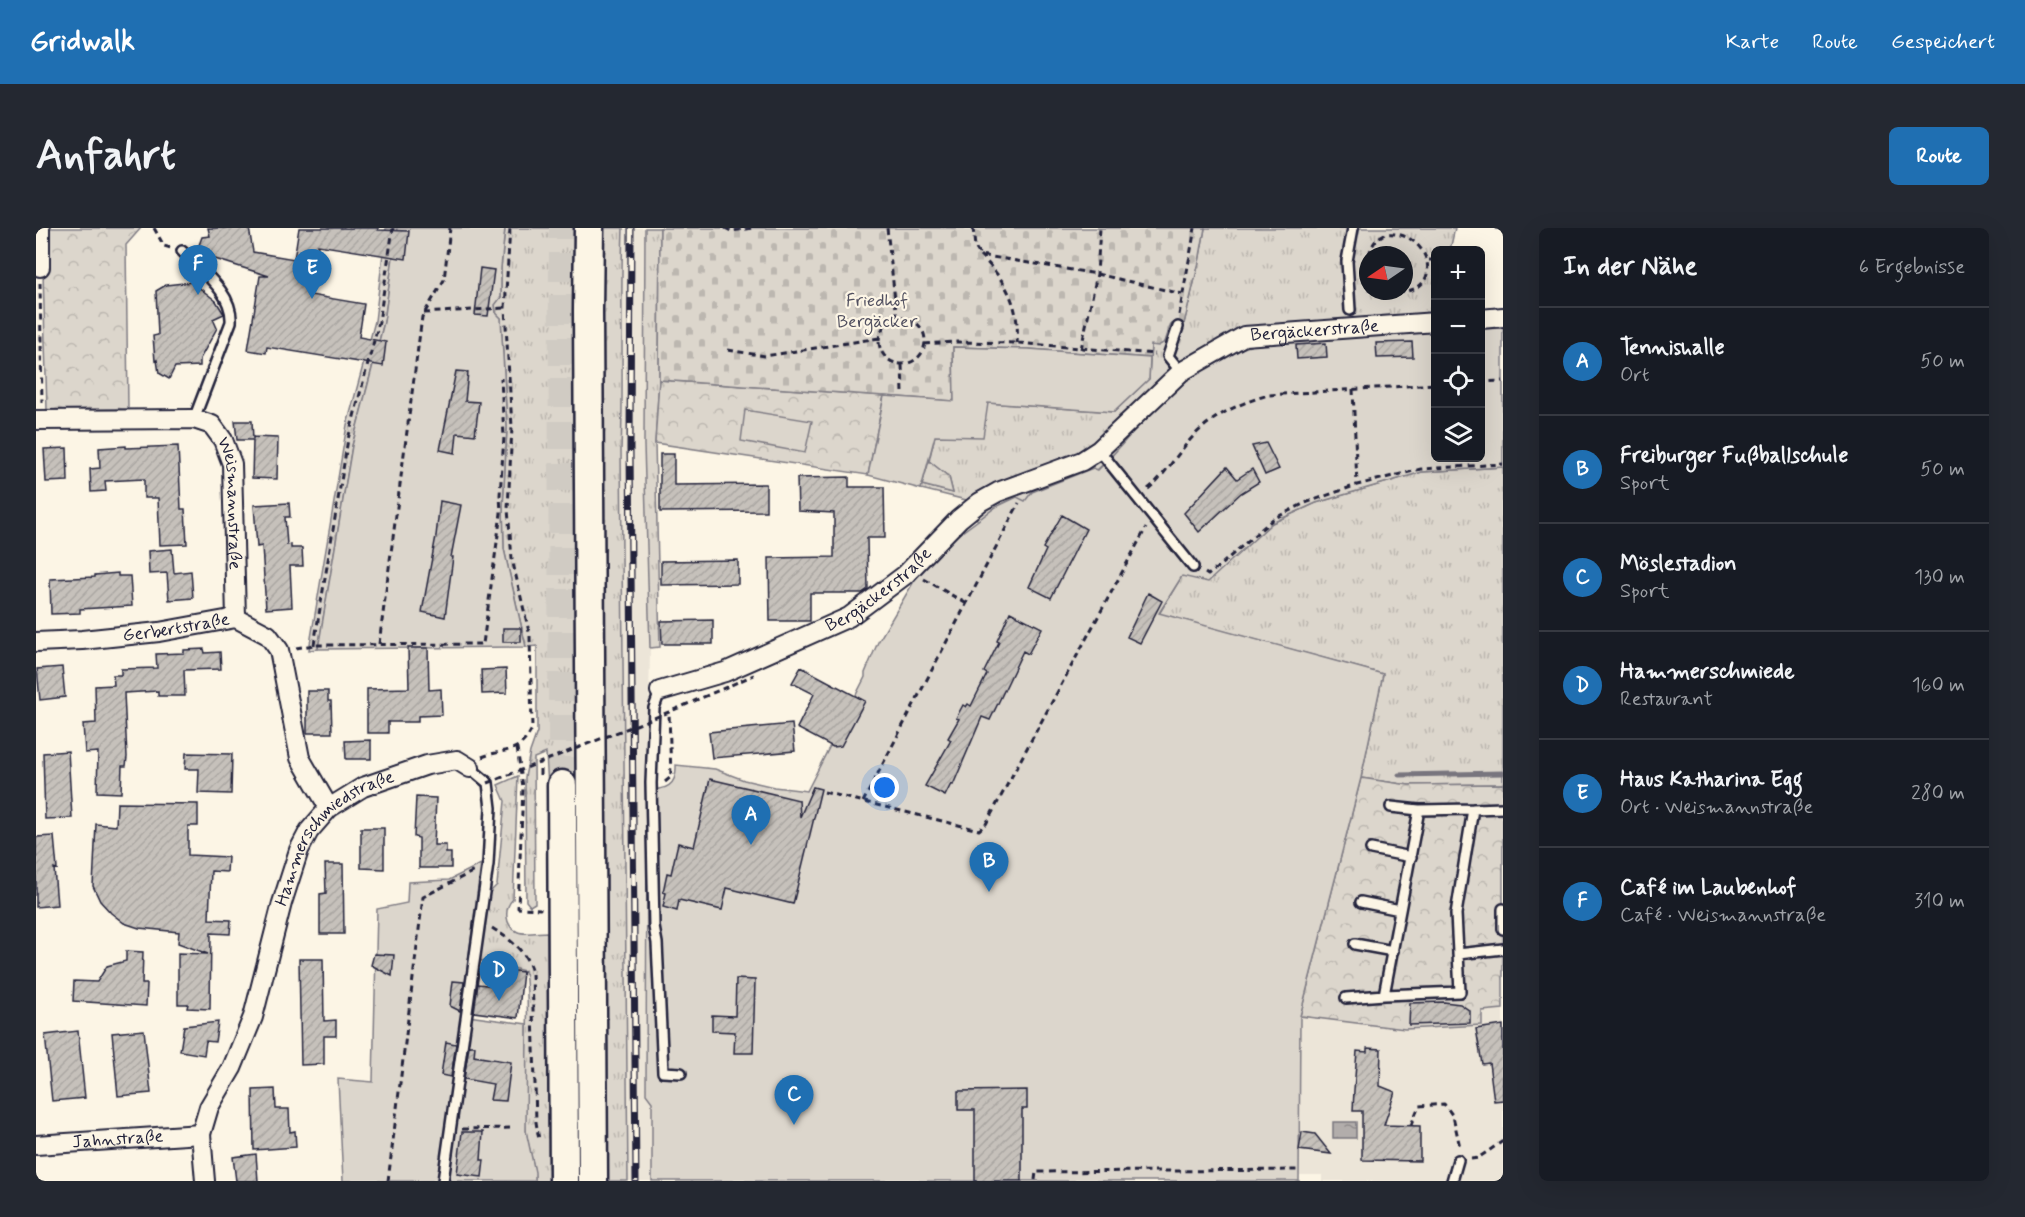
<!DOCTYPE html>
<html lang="de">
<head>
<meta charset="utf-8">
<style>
  body { margin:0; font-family:Mynerve,sans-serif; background:#242831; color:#f1f3f6 }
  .controls { position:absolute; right:18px; top:18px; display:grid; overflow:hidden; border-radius:9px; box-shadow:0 6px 24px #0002 }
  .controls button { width:54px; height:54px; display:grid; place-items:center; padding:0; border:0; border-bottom:2px solid #363941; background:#171b24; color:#f1f3f6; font:30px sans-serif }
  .compass { position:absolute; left:1323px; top:18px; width:54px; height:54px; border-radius:50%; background:#171b24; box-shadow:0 6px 24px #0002; rotate:257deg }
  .you { position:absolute; left:849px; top:560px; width:21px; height:21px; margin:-15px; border:4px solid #fff; border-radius:50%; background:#1a73e8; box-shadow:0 0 0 9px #1a73e833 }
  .badge { display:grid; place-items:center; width:39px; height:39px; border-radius:50%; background:#1f6fb2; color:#fff; font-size:20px; font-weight:700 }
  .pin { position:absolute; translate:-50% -50px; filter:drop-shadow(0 2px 3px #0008) }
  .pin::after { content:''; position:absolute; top:32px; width:21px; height:18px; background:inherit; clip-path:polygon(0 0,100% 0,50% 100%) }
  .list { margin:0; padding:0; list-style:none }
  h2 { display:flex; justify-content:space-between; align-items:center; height:78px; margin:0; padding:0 24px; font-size:26px }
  h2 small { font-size:20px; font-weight:400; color:#9ea1a6 }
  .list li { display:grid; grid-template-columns:39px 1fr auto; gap:18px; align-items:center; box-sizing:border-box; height:108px; padding:0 24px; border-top:2px solid #363941 }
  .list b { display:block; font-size:22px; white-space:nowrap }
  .list p { margin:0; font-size:20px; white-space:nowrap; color:#9ea1a6 }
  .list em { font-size:20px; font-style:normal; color:#9ea1a6 }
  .icon { flex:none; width:33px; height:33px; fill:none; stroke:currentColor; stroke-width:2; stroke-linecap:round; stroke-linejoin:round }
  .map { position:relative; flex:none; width:1467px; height:953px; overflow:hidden; border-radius:9px }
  header { display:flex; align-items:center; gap:36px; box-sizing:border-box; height:84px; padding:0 30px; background:#1f6fb2; color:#fff }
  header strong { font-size:28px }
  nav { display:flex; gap:33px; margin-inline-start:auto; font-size:21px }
  .intro { display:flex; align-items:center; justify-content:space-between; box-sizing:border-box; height:144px; padding:0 36px }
  h1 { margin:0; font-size:42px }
  .button { padding:15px 27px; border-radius:9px; background:#1f6fb2; color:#fff; font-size:21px; font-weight:700 }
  main { display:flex; gap:36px; padding:0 36px }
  aside { flex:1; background:#171b24; border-radius:9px; box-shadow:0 6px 24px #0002 }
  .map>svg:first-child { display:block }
</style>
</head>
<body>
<header>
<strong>Gridwalk</strong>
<nav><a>Karte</a><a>Route</a><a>Gespeichert</a></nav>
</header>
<div class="intro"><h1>Anfahrt</h1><a class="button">Route</a></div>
<main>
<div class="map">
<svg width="1467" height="953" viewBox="0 0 1467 953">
  <defs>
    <pattern id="grass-tufts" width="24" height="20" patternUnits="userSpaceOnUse" patternTransform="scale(1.5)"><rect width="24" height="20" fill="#dcd6cc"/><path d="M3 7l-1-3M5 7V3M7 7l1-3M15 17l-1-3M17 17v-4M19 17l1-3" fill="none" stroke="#bcb7b0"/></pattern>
    <pattern id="forest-crowns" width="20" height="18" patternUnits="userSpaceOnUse" patternTransform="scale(1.5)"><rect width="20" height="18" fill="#dcd6cc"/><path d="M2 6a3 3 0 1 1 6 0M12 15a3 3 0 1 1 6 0" fill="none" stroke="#bcb7b0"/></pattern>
    <pattern id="cemetery-stones" width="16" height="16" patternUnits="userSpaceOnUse" patternTransform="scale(1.5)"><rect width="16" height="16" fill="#dcd6cc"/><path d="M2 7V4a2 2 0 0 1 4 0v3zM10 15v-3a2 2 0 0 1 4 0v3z" fill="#bcb7b0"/></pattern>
    <pattern id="water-ripples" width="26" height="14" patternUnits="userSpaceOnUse" patternTransform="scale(1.5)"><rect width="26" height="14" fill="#b2adab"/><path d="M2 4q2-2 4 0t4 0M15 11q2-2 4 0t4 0" fill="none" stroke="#908c8c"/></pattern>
    <pattern id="building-hatch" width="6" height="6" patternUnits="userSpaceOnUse" patternTransform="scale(1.5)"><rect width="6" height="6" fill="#c6c1bb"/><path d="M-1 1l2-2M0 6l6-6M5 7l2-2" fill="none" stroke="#aaa6a2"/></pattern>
  </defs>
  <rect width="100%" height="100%" fill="#fcf5e5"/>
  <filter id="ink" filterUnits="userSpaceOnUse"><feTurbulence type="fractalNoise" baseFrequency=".0167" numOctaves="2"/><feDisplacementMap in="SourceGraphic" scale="12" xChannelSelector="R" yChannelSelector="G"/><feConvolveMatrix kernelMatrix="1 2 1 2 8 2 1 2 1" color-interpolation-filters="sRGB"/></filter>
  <g filter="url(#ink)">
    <path fill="#ece5d8" d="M587,0H609L608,217L614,420L609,708L610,865L616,874V953H592L585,222L588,147L585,43Z
      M1467,781V953H1286V947H1263L1264,788L1369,801L1446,796V783Z"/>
    <path fill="url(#grass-tufts)" stroke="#7f7c84" stroke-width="1.5" fill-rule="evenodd" d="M350,0H361L348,94L316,218L282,421L273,422L311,197L339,93Z
      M469,0H543V363L540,556L548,953H542L540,558L512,559L510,525L498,530L499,675L494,678L490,673L489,549L494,524L501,504V418L490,419L468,321L467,279L471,199L465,90L460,85L459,76L465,69V40Z
      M564,0H587C584,74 588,148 585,222L592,953H567Z
      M609,0H624L623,152L619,215L624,419L614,420L608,217Z
      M1169,0H1419L1414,22H1400L1399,104L1229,114L1136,162L1095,205L1080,224L1061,242L996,264L989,274L980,269L960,279L942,293L930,272L885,261L886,257L917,265L913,249L893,233L899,207L952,175L1078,184L1113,151L1115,117L1135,96L1147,99L1163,34ZM1332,27H1368V63H1332Z
      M1467,239V556L1373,557L1325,550L1347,446L1123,386L1146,348L1219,310L1236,295L1280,275L1386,244Z
      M482,548L477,671C468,680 468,698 482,704C489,707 503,704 511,704L514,953H499C499,936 492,920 490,902C485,850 496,796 489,743L442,732L453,665L461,657L469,573L462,557Z"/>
    <path fill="url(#forest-crowns)" stroke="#7f7c84" stroke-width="1.5" d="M9,0H105L90,17L92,181L11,182L7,45Z
      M623,152L848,168L832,247L619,215Z
      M893,233L913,249L917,265L886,257Z
      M1325,550L1373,557L1467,556V781L1446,783V797L1369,801L1264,788Z"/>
    <path fill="url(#cemetery-stones)" stroke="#7f7c84" stroke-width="1.5" d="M624,0H1169L1163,34L1147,100L1135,96L1129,114L1122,118L1115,117L1114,130L993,121L917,119L918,173L623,152Z"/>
    <path fill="#dcd6cc" stroke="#7f7c84" stroke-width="1.5" d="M361,0H469L465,40V69L459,77L460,85L465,90L471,199L467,279L468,321L490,419L282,421L316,218L348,94Z
      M1467,100V239L1386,244L1280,275L1236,295L1172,354L1146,348L1123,385L1347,446L1325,550L1264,788L1263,953H616V874L610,866L611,562C630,562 641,558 640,537L679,541L708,552L738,559L771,563L829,449V445L842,414L884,343L903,321L960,279L981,269L989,273L996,264L1057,240L1062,242C1088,217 1108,188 1135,163C1160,139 1196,121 1229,114L1399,104L1400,230H1444L1445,101Z
      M917,119L993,121L1114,130L1113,151L1078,184L952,175L947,209L899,208L885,261L832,247L848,168L918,173Z
      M709,182L776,193L769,225L705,213Z
      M445,636L425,787L491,796L490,903L499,944V953H307L302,851L337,854L341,681L371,675L372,654L413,652Z"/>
    <path fill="url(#water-ripples)" stroke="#78757e" stroke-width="1.5" d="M1297,894H1320V910H1297Z"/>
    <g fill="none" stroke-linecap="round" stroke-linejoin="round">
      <path stroke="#78757e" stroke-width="5" d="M1363,547L1467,545"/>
    </g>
    <path fill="url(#building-hatch)" stroke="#22223b" stroke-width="1.5" d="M172,0H213L217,24L258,31L263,0H342V2L373,3L370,31L282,17L274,67L328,76L323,109L350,114L347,138L231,119L230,125L212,122L224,48H233L160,25L166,9L174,8Z
      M444,40L458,42L452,88L439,87Z
      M156,54L180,73L188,86L177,91L181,100L164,131V138L139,139L133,151L123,145L121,132L119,133L117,108L122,107L120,63L130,57Z
      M1376,114L1377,129L1341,130L1340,115Z
      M1290,115L1291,129L1261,131L1260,117Z
      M420,143L432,144L429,173L443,174L439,207L421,205L419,225L404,222Z
      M199,193H216L217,211V209L242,210L241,251L216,250L217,212H201Z
      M1230,215L1243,241L1229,247L1216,218Z
      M90,218V220L142,218L145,281H149L151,316L124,317L122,270H108V251L69,253L70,263L55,264L54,241L64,240L63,220Z
      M31,220L32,253L10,254L8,221Z
      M624,226H638V257L730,256V283L624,284Z
      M1191,239L1201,251L1216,241L1223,254L1205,265L1163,304L1148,285Z
      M813,249V259H848L849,310H831L832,361L826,365H774V393H734L733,330L798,329V285L762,283L761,250Z
      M404,273L425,277L415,329H417L409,389L386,384L400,308Z
      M253,275L254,289H249L251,317L255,316V320H266L267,338H254L256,379L230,381L226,318L221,319L218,277Z
      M1026,287L1050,301L1015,370L993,359L1010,322L1007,320Z
      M136,321L138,345L155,343L157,370L133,372L131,345L113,346L112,323Z
      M702,332V356L625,357V333Z
      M82,345V348H94L96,378L44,381V385L15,386L14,351L59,349V347Z
      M1112,365L1126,373L1104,415L1091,409Z
      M974,384L1006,400L992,426L987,423L954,492L946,489L917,557L915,556L909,568L889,558L915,512L912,510L923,491L920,490L927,477L930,479L932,476L935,478L951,446L948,444L963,414L961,413Z
      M677,392V416H626L625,393Z
      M467,400H485V414H467Z
      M372,420H392L393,462L405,461L406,487L382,488V494H352V505H331V461L373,460Z
      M168,421L169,425L184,424L185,441L148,442L149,468H122V463L88,465L91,529L90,538H86L85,565L61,564L62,524L49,525L47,496L60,495L59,458L78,457L77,447H85V441L121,440L120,426L148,425V422Z
      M26,439L29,469L4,472L1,441Z
      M765,439L829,473L805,518L797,519L761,500L778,466L756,455Z
      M470,441L471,465L446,466L445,442Z
      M271,463H292V473H295L296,505H271Z
      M756,496L759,523L676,530L673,504Z
      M335,512V531H310L309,513Z
      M32,523L36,590L9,591L7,525Z
      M150,525L196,526L195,566L162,565L163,541H149Z
      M674,551L763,572L764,589L777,559L785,561L757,676L691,660L686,682L643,672L641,683L627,679L630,665L627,664L631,645L635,646L642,615L658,619Z
      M380,569L400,570L398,617H410V625H415V640H383V610L378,609Z
      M81,575L162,576V598H152V627L192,629L191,644L175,643L173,691L195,692L194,706L175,705L174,781L151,780L152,776H142V725L172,726L142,715L143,704L103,700L88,695L75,685L64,673L57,658L60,596L80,598Z
      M325,600H348V641L325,640Z
      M18,608L21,641L18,640L21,677L0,679V609Z
      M289,636H307L308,706H284V666L290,665Z
      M90,723L107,724L106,756H111L110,778L37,773L38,753L61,754L71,738L90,733Z
      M338,726L358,727L356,748L335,737Z
      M263,731H287L288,793L300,792V808H288V836L265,837Z
      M463,741L487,744L482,790L438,784L442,756L460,758Z
      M700,751L719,752L717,825H698L699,804L676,803V787L699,788Z
      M417,753L428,754L424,783L414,778Z
      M1408,774L1424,776L1434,783V795L1373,797L1374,775Z
      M182,794L179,814L170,813L168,827L144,823L148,798Z
      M1467,797V872L1458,873L1453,835L1446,836L1440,801Z
      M108,802L115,865L82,868L76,805Z
      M42,803L49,870L16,873L9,807Z
      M410,814L420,816L415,849L405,847Z
      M433,818H439L438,828L475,834L470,873L454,872L457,856L428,851Z
      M1331,820L1345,821L1344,858L1359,864L1348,897L1384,898V933L1326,932V883H1317L1318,862L1321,823L1331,824Z
      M239,861L240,881H253L254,904L259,903L260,919L218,922L217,862Z
      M991,862V881H986V953H939V882H922V863Z
      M426,904H447L445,932H448L446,949L421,946Z
      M1266,904L1279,906L1295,926L1263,922Z
      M220,926L222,953H200L197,929Z"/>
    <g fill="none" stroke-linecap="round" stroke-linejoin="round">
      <path stroke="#d0cbc3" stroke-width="28" stroke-dasharray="28 14" stroke-linecap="butt" d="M526,557L527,0"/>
      <defs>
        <path id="service" d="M146,23C165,43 197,64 195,94L158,191
          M1314,82L1311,33L1317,0
          M1142,99L1132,128L1145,144
          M1063,222L1157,339
          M624,463L618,480L615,555L618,699L621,715L627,844L645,845
          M1355,579L1383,582
          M1437,581L1420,686L1424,764L1348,767L1383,582Z
          M1437,581L1467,580
          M1335,621L1375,629
          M1325,674L1364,682
          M1467,681V701
          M1319,716L1357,723
          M1422,726L1467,721
          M1310,770L1348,767
          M407,953L452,636L455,580L452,555L434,540
          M1416,953L1422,932"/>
        <g id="minor">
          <path d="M4,39V0"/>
          <path d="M1444,91L1467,89"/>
          <path id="s1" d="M0,192L158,191L176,197L187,212L196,236L200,390"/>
          <path id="s2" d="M0,414L46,412L123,404L200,390L232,407L243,422L264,530L293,580"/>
          <path id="s3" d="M624,463L689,444L813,389L869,347L923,291L944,274L962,264L1046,233L1063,222L1145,144L1208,108L1400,94"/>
          <path id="s4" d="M0,917L165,906"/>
          <path id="s5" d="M169,953L165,906L173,879L196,840L217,789L246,675L263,622L273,603L293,580L327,559L391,537L421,532L434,540"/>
        </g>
        <path id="trunk" d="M553,0L552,83L557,953
          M526,557L528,953"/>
      </defs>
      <use href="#service" stroke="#22223b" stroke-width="14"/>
      <use href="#minor" stroke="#22223b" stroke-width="22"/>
      <use href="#trunk" stroke="#22223b" stroke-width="33"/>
      <path stroke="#22223b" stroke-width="3" stroke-dasharray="6 4.5" stroke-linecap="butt" d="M118,0L128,18L135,20
        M689,0L695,3L718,0
        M851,0L861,90
        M937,0L939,19L944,27L1061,46L1146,66
        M1460,0L1467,1
        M944,27C970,53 984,77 981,115
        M1333,27C1335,18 1340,10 1349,6C1395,0 1413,70 1356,63
        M1332,30V35
        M1393,32H1400
        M4,55L6,175
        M388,85L469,80
        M1143,87L1159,0
        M843 113a23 23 0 1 1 46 0a23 23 0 1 1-46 0Z
        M888,116L919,114L981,115L1119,126
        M1045,121L1061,46L1064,0
        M692,122L729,128L843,110
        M866,137L867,165
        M1444,154L1467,153
        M1317,161L1321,257
        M1112,261C1132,245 1145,218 1165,201C1184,184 1208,174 1232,167L1400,156
        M1169,345L1172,347L1181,340L1237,291L1269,275L1321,257L1385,241L1467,236
        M888,351L931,376
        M343,416L386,89L408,52L414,0
        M278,417L312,211L343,94L357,0
        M260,420L278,417L447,416L465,285L464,267L468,209L465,150
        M481,520L487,559L482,680L504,681V680
        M446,529C469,520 483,527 496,501L494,408L476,331L472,281L476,199L469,80L474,0
        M504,547V534
        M629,554L635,549L633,484
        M788,564L943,602L950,596L1110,300
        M827,574L983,275
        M456,700C474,711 490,723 496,744L500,894L503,912
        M1375,897L1383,878L1408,876L1417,888L1424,919
        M426,901L476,900
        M1435,931L1442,930L1467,913
        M999,952L1000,944L1262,942
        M352,953L387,669L438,643"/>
      <use href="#service" stroke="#fcf5e5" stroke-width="9"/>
      <use href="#minor" stroke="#fcf5e5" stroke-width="18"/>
      <use href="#trunk" stroke="#fcf5e5" stroke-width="28"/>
      <defs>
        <path id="rail" d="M595,0L594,220L600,953"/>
      </defs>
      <use href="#rail" stroke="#22223b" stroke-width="7"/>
      <use href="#rail" stroke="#fcf5e5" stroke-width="4.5" stroke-dasharray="14" stroke-linecap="butt"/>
      <path stroke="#22223b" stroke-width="3" stroke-dasharray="6 4.5" stroke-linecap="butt" d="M452,555L633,484L718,447"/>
    </g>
  </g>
  <g text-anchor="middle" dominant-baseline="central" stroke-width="4.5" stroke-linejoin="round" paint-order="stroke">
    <g font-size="18" fill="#504f5f" stroke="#fcf5e5">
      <text x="841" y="73">Friedhof<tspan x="841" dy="21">Bergäcker</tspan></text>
    </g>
    <g font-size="18" fill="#22223b" stroke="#fcf5e5">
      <text stroke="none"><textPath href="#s3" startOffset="765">Bergäckerstraße</textPath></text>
      <text stroke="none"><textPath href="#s1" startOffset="260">Weismannstraße</textPath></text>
      <text stroke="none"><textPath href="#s3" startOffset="243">Bergäckerstraße</textPath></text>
      <text stroke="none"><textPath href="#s2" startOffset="141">Gerbertstraße</textPath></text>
      <text stroke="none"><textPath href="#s5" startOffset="382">Hammerschmiedstraße</textPath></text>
      <text stroke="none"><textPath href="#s4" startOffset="82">Jahnstraße</textPath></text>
    </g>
  </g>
</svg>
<div class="controls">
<button>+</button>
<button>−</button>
<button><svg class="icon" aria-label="locate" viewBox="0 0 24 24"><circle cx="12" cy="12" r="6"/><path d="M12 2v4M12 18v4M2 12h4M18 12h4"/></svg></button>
<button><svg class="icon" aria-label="layers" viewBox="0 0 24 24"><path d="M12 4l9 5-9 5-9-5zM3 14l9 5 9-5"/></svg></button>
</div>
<svg class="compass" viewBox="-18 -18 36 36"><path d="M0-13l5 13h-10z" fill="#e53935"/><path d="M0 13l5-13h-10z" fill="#9ea1a6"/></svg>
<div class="you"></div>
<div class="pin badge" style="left:715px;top:617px">A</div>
<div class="pin badge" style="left:953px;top:664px">B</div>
<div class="pin badge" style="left:758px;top:897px">C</div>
<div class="pin badge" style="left:463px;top:773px">D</div>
<div class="pin badge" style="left:276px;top:71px">E</div>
<div class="pin badge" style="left:162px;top:67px">F</div>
</div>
<aside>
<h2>In der Nähe<small>6 Ergebnisse</small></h2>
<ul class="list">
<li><span class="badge">A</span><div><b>Tennishalle</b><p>Ort</p></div><em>50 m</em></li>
<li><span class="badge">B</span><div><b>Freiburger Fußballschule</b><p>Sport</p></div><em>50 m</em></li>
<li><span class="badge">C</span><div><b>Möslestadion</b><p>Sport</p></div><em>130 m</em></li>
<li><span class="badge">D</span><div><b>Hammerschmiede</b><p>Restaurant</p></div><em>160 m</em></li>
<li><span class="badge">E</span><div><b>Haus Katharina Egg</b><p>Ort · Weismannstraße</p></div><em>280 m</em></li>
<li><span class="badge">F</span><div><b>Café im Laubenhof</b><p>Café · Weismannstraße</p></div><em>310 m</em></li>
</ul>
</aside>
</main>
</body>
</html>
